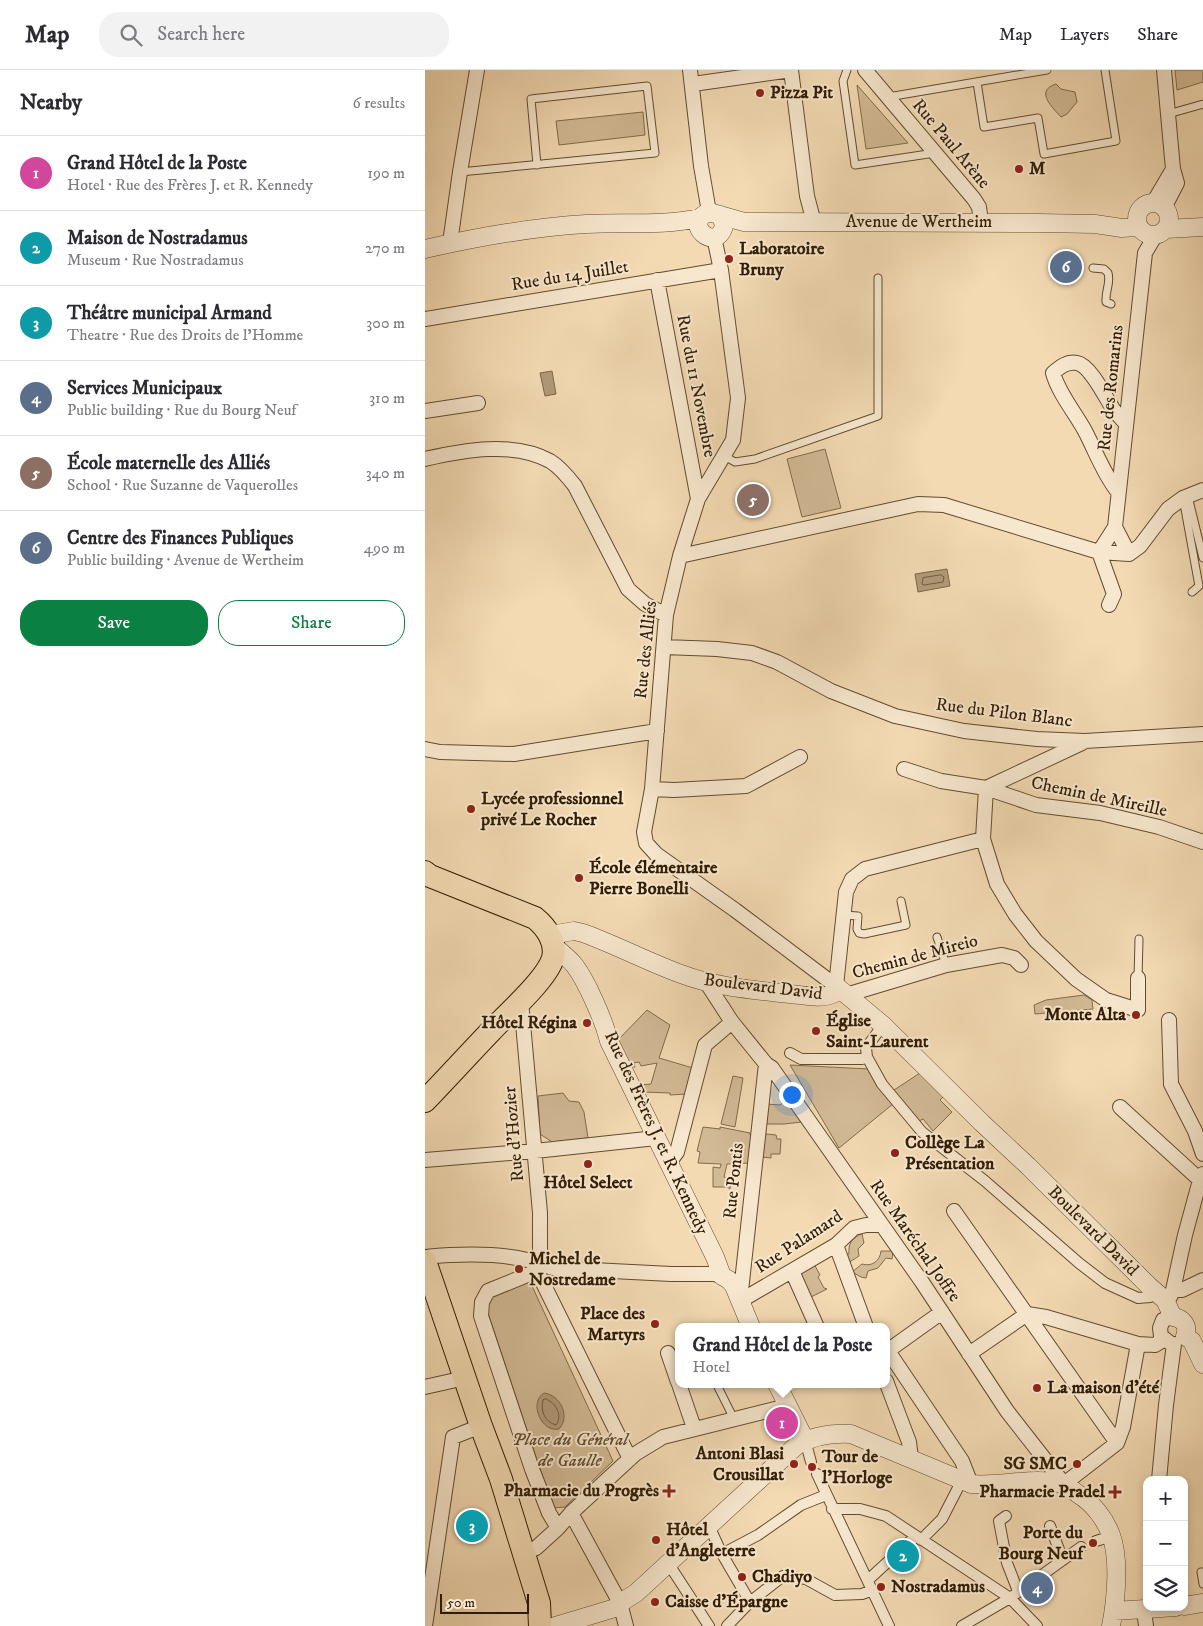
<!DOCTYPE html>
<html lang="en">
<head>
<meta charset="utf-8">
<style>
  body { margin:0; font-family:"IM FELL DW Pica",serif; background:#f2f2f3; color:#2b2b33 }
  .controls { position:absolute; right:15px; bottom:15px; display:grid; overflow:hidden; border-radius:10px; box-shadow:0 2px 8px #0003 }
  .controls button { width:45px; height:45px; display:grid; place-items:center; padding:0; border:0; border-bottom:1px solid #e1e1e2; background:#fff; color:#2b2b33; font:25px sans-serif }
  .scale { position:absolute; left:15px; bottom:12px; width:89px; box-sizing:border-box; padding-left:5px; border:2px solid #321d04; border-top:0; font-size:14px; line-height:18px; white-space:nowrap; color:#321d04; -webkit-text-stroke:4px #f7e7ce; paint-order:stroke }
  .you { position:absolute; left:366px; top:1024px; width:18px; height:18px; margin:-12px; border:4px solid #fff; border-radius:50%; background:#1a73e8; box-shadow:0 0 0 8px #1a73e833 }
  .badge { display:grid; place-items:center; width:32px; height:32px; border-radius:50%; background:#0b8043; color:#fff; font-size:16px; font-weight:700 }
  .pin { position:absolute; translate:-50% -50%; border:2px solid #fff; box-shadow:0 1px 5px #0006 }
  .popup { position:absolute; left:250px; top:1253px; width:215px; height:65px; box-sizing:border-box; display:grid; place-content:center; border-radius:10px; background:#fff; filter:drop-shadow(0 1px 4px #0005); font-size:16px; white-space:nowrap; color:#7c7c81 }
  .popup b { font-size:19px; color:#2b2b33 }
  .popup::after { content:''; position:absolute; left:50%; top:100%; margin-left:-10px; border:10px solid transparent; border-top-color:#fff }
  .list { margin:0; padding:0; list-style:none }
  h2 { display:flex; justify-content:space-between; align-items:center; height:65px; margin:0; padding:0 20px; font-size:21px }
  h2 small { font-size:16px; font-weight:400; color:#7c7c81 }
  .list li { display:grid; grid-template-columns:32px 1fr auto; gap:15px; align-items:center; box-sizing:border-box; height:75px; padding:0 20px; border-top:1px solid #e1e1e2 }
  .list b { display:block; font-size:19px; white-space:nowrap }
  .list p { margin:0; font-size:16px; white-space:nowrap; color:#7c7c81 }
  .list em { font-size:16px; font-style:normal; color:#7c7c81 }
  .actions { display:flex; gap:10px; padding:15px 20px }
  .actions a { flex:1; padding:11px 0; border:1px solid #0b8043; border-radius:20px; text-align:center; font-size:18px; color:#0b8043 }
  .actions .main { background:#0b8043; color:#fff }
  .icon { flex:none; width:28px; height:28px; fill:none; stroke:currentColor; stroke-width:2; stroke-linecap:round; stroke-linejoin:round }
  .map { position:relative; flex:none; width:778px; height:1556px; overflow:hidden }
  header { display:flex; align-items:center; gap:30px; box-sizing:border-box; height:70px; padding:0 25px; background:#fff; border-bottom:1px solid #e1e1e2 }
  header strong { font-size:24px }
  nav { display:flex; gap:28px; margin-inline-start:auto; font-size:18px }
  .search { width:350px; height:45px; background:#f2f2f3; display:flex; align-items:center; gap:12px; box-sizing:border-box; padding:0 18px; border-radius:20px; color:#7c7c81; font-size:19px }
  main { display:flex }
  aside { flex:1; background:#fff }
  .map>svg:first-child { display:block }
</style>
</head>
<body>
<header>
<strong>Map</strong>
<div class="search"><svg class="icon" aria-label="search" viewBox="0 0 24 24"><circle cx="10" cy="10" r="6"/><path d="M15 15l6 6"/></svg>Search here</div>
<nav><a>Map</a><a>Layers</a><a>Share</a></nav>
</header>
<main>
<aside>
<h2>Nearby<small>6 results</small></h2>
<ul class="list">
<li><span class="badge" style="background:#d1479c">1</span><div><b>Grand Hôtel de la Poste</b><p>Hotel · Rue des Frères J. et R. Kennedy</p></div><em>190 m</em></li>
<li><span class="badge" style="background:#0f9aa8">2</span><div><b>Maison de Nostradamus</b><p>Museum · Rue Nostradamus</p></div><em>270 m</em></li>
<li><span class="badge" style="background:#0f9aa8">3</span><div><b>Théâtre municipal Armand</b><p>Theatre · Rue des Droits de l'Homme</p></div><em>300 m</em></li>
<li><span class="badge" style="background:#5c6f8a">4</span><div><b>Services Municipaux</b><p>Public building · Rue du Bourg Neuf</p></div><em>310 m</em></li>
<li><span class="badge" style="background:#8d6e63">5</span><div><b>École maternelle des Alliés</b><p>School · Rue Suzanne de Vaquerolles</p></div><em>340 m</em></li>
<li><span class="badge" style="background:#5c6f8a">6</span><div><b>Centre des Finances Publiques</b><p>Public building · Avenue de Wertheim</p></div><em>490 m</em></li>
</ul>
<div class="actions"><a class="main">Save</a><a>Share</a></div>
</aside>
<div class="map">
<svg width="778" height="1556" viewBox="0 0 778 1556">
  <rect width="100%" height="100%" fill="#f3dab3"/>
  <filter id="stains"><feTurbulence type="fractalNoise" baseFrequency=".004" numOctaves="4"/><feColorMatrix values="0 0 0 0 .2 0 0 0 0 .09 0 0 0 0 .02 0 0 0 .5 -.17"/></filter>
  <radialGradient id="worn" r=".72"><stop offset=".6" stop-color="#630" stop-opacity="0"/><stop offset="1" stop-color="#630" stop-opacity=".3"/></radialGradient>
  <path fill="#d2ba95" stroke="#826c4c" d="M750,0H778V12L752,20Z
    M631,14L636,19L650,22L652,32L642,44L636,47C628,38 609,21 631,14Z
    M432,15L483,73L441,79Z
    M218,42L220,65L134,75L131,51Z
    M400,379L416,438L377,447L362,389Z
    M659,925L667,930L668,939L610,944L609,935L621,930Z
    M222,940L245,955L234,988L268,998L262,1024L245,1025V1023L217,1022L214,1015L226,1014L232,993L216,996L214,992L209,993L210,997H205L192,971Z
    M365,995L444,999L468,1034L414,1078Z
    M495,1003L519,1026L515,1030L527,1042L508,1061L498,1049L492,1052L466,1022Z
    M308,1006L318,1008L310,1057L296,1054Z
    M138,1023L144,1031L154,1032L159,1042L163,1068L127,1072L115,1064L113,1026Z
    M361,1030L377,1052L359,1054H340L342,1034L355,1035Z
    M278,1057L295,1059V1057L325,1063V1065L329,1066L326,1093L302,1094L299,1107L306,1109L305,1119L302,1117H288V1097L295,1098L296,1094L273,1093L275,1082L272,1081Z
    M342,1064L351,1065L352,1069H356L355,1084H346V1088L336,1087L339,1066Z
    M437,1164L439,1173L433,1179L434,1186L423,1193L420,1185L424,1184C423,1174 427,1167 437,1164Z
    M456,1181H468L467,1189L461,1188L453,1198L443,1201L441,1208L436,1207L427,1202L437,1194C447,1197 455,1191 456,1181Z
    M388,1192L395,1205L393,1207L399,1218L402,1219L384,1228L372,1202Z
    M100,1212L107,1216L188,1391L140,1437L128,1438L61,1237L62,1228Z"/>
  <path fill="#b19a78" stroke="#7e684a" d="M127,301L131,324L120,326L115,303Z
    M522,499L525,516L493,522L490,504Z
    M119,1323C135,1325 146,1346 134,1359C117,1363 103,1333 119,1323Z"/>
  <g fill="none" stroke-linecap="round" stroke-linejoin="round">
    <path stroke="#725c3e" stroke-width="1" d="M516,505L519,507L518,512L499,515L497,514L498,508Z
      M121,1329C131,1333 138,1345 131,1355C120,1352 115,1341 118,1330Z"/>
    <defs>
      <path id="service" d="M422,0L418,11L430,95L510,83
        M552,12L559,57L613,48L619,84L691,71L680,0
        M463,27L622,0
        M743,44L778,34
        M35,102L230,83L222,16L106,29L112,95
        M668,198L679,199L683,203C686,213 680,221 681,232L686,234
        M299,386L310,392L330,389L453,346V208
        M763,426L778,488
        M758,428L774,516L767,522
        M418,845L433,846L432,859L434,863L439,864L481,855L476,831
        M512,867L521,895
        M713,908L714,869
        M292,1315L309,1349
        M778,1502H776L778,1514"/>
      <path id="pedestrian" d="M458,955L441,978L442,987L457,1014L497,1062L560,1111L654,1193L680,1213L713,1228L725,1227L732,1223
        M365,983L376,989H437L442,987
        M380,1370L386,1392
        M392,1404L464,1556
        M407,1439H435L461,1446L585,1528L612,1556
        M581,1446L574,1451L582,1493L593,1521
        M284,1456L297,1484L325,1532
        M625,1456L638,1490
        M496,1470L517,1449L537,1410
        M671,1471L687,1466
        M297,1484L333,1465L376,1435L401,1425
        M243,1493L284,1556
        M443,1510L491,1466
        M302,1556L325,1532L358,1506L381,1509L410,1525L437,1524L448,1520
        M537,1556L585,1528L656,1477"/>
      <path id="minor" d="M265,0L276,96L284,142
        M440,0L549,129L554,137L556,152
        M739,0L748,99L752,113L739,138
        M268,14L366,0L382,126L387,145L388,152
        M728,133L748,99
        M289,167L296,200L313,328L308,370L273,429L255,486L241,545L227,719L219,762L221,773L231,784L310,840L411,916
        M25,173L35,102L52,0
        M232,210L273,429
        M0,249L296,200
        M0,341L53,333
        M0,389C39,380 89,371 125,391C135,397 143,407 150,416L203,519L220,534L241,545
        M693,422C678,403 671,382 660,361C649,341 634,324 628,303C635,297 642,291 652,293C665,295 681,328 688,339C692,344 697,349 701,354
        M690,457L704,484
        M255,486L493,434L519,435L674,482L704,484L715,476L743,439L758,428L778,420
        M684,535L689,524L674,482L690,457L720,183L730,166
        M239,577L292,579L327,583L352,592L406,621L470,646L539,661L612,669L660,671L778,664
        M0,679L15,682L89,684L232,661
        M479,699L516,711L561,718L657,673
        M227,719L249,720L321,716L375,687
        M558,769L572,814L590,844L611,871L651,909L681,930L713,940V908
        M281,912L307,952L341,994L347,998L497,1212L582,1341L639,1414L692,1373L698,1357L713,1274
        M411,916L421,822L427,809L440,799L558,769L561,718L611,735L675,743L734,757L778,772
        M421,925L521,895L577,885L589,888L596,895
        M96,931L115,1143V1195L112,1201L205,1389
        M744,950L746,1014L770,1061L778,1084
        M695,1037L775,1110
        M0,1090L110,1081L231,1068
        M244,1093L252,1082L280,975L307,952
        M529,1141L692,1373
        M411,1175L441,1257
        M0,1187C31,1184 72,1183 102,1190C111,1192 120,1196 128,1198L246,1204H289L297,1206
        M112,1201L63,1221L57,1232L56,1246L107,1399L124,1443L133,1458
        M367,1201L392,1257
        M748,1220H757L778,1210
        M315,1230L341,994
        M740,1230L745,1227L748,1220L760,1165L775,1110L778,1104
        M315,1231L411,1175L429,1158L441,1155H456
        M602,1244L621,1247L713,1274L730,1275L738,1270
        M745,1273L736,1266L735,1258L738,1250L748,1247
        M463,1281L537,1391L546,1414
        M461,1282L517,1242
        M243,1283L253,1312
        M544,1284L602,1244
        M461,1311L484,1372L486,1388
        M254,1314L269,1358
        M0,1317L40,1308
        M734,1410L741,1335L749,1274
        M146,1443L195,1533L201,1556
        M99,1483L111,1478L133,1458L146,1443L210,1384L238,1367L362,1336
        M719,1540L721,1556
        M0,1556L28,1367L56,1356"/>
      <path id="tertiary" d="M712 149a16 16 0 1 1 32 0a16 16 0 1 1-32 0Z
        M296,145L299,156C291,184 256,153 284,142L319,152L614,153L670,154L697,158L713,157
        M741,159L778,157
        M0,179C53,167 107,157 161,154C199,152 238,156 275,148
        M125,865L149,861L158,863C191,875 223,892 256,904C290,917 329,920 365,924C379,925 397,930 410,923L411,916L458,955L557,1053L603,1096L724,1216L740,1230L748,1247C758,1248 764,1256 760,1266L767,1271L778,1294
        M128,875C135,882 144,888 150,896C162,912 179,951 184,971L290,1187L297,1206L304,1210L309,1216L326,1257
        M352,1314L380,1370
        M759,1536L778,1533
        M689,1541L751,1537
        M130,1556L190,1538L195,1533L211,1523L371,1376C388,1365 407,1363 426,1364L546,1414C575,1417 611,1406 637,1414C643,1416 649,1421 653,1424C668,1433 680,1449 686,1465C695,1489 691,1531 686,1556"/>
      <path id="primary" d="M0,802L5,806L110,848C121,857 132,872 128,888C122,909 82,944 66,961C44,984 22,1008 0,1031
        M0,1191L56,1356L76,1409L114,1533L115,1556"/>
    </defs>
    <use href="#service" stroke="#624c30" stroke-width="9"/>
    <use href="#pedestrian" stroke="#624c30" stroke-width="12"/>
    <use href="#minor" stroke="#624c30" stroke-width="16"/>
    <use href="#tertiary" stroke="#624c30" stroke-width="19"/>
    <use href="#primary" stroke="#321d04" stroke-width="24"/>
    <use href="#service" stroke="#f7e7ce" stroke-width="7"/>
    <use href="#pedestrian" stroke="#f7e7ce" stroke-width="10"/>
    <use href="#minor" stroke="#f7e7ce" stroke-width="14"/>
    <use href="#tertiary" stroke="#f7e7ce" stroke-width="18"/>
    <use href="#primary" stroke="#f3dab3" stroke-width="22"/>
  </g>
  <g fill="#8f2418" stroke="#f7e7ce" stroke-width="2">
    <circle cx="335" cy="23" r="5"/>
    <circle cx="594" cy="99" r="5"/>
    <circle cx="304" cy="189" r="5"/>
    <circle cx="46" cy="739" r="5"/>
    <circle cx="154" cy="808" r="5"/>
    <circle cx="711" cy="945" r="5"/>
    <circle cx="162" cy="953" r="5"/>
    <circle cx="391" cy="961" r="5"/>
    <circle cx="470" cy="1083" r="5"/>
    <circle cx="163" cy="1094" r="5"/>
    <circle cx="94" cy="1199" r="5"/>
    <circle cx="230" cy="1254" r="5"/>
    <circle cx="612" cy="1318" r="5"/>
    <circle cx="369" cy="1394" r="5"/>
    <circle cx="652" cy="1394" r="5"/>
    <circle cx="387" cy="1397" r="5"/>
    <path d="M241.5 1413.5h5v5h5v5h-5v5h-5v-5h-5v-5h5z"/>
    <path d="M687.5 1414.5h5v5h5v5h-5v5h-5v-5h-5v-5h5z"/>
    <circle cx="231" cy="1470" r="5"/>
    <circle cx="668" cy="1473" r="5"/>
    <circle cx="317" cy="1507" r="5"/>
    <circle cx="456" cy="1517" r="5"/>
    <circle cx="230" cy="1532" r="5"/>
  </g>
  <g text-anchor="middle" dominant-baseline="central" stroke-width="4" stroke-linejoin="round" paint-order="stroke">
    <g font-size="18" font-weight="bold" fill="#321d04" stroke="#f7e7ce" text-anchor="start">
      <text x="345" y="23">Pizza Pit</text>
      <text x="604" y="99">M</text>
      <text x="314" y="179">Laboratoire<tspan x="314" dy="21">Bruny</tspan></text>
      <text x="56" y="729">Lycée professionnel<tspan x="56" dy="21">privé Le Rocher</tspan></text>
      <text x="164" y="798">École élémentaire<tspan x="164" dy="21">Pierre Bonelli</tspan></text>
      <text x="701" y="945" text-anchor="end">Monte Alta</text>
      <text x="401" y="951">Église<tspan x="401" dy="21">Saint-Laurent</tspan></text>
      <text x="152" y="953" text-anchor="end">Hôtel Régina</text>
      <text x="480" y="1073">Collège La<tspan x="480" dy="21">Présentation</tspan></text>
      <text x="163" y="1113" text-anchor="middle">Hôtel Select</text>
      <text x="104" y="1189">Michel de<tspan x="104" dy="21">Nostredame</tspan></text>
      <text x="220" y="1244" text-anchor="end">Place des<tspan x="220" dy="21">Martyrs</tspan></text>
      <text x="622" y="1318">La maison d'été</text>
      <text x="359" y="1384" text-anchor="end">Antoni Blasi<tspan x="359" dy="21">Crousillat</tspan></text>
      <text x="397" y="1387">Tour de<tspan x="397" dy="21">l'Horloge</tspan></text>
      <text x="642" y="1394" text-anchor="end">SG SMC</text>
      <text x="234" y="1421" text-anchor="end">Pharmacie du Progrès</text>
      <text x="680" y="1422" text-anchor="end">Pharmacie Pradel</text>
      <text x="241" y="1460">Hôtel<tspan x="241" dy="21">d'Angleterre</tspan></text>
      <text x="658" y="1463" text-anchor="end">Porte du<tspan x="658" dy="21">Bourg Neuf</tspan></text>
      <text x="327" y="1507">Chadiyo</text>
      <text x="466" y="1517">Nostradamus</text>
      <text x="240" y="1532">Caisse d'Épargne</text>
    </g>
    <g font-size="18" fill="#321d04" stroke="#f7e7ce">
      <text transform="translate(526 74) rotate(50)">Rue Paul Arène</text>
      <text x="494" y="152">Avenue de Wertheim</text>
      <text transform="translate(145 206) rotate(-9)">Rue du 14 Juillet</text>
      <text transform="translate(271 316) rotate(79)">Rue du 11 Novembre</text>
      <text transform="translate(686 318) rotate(-84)">Rue des Romarins</text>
      <text transform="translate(221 580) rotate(-84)">Rue des Alliés</text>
      <text transform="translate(579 643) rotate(7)">Rue du Pilon Blanc</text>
      <text transform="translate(674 727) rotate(12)">Chemin de Mireille</text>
      <text transform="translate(490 887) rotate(-15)">Chemin de Mireio</text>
      <text transform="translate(338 917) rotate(7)">Boulevard David</text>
      <text transform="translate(231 1063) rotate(65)">Rue des Frères J. et R. Kennedy</text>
      <text transform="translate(89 1064) rotate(-95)">Rue d'Hozier</text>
      <text transform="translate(309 1111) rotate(-84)">Rue Pontis</text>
      <text transform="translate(668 1161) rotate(45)">Boulevard David</text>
      <text transform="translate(490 1171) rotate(55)">Rue Maréchal Joffre</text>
      <text transform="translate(374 1172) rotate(-33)">Rue Palamard</text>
    </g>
    <g font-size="18" font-style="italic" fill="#624c30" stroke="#f7e7ce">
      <text x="145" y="1370">Place du Général<tspan x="145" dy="21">de Gaulle</tspan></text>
    </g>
  </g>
  <rect width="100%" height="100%" filter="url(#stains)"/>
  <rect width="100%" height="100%" fill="url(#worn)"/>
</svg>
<div class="controls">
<button>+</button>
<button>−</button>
<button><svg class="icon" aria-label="layers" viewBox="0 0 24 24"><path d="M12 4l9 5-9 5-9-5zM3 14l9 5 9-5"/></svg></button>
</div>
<div class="scale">50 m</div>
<div class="you"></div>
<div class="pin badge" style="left:357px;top:1353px;background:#d1479c">1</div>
<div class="popup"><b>Grand Hôtel de la Poste</b>Hotel</div>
<div class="pin badge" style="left:478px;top:1486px;background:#0f9aa8">2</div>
<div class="pin badge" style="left:47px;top:1456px;background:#0f9aa8">3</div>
<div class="pin badge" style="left:612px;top:1518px;background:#5c6f8a">4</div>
<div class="pin badge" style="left:328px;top:430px;background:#8d6e63">5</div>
<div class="pin badge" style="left:641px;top:197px;background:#5c6f8a">6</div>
</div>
</main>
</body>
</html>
